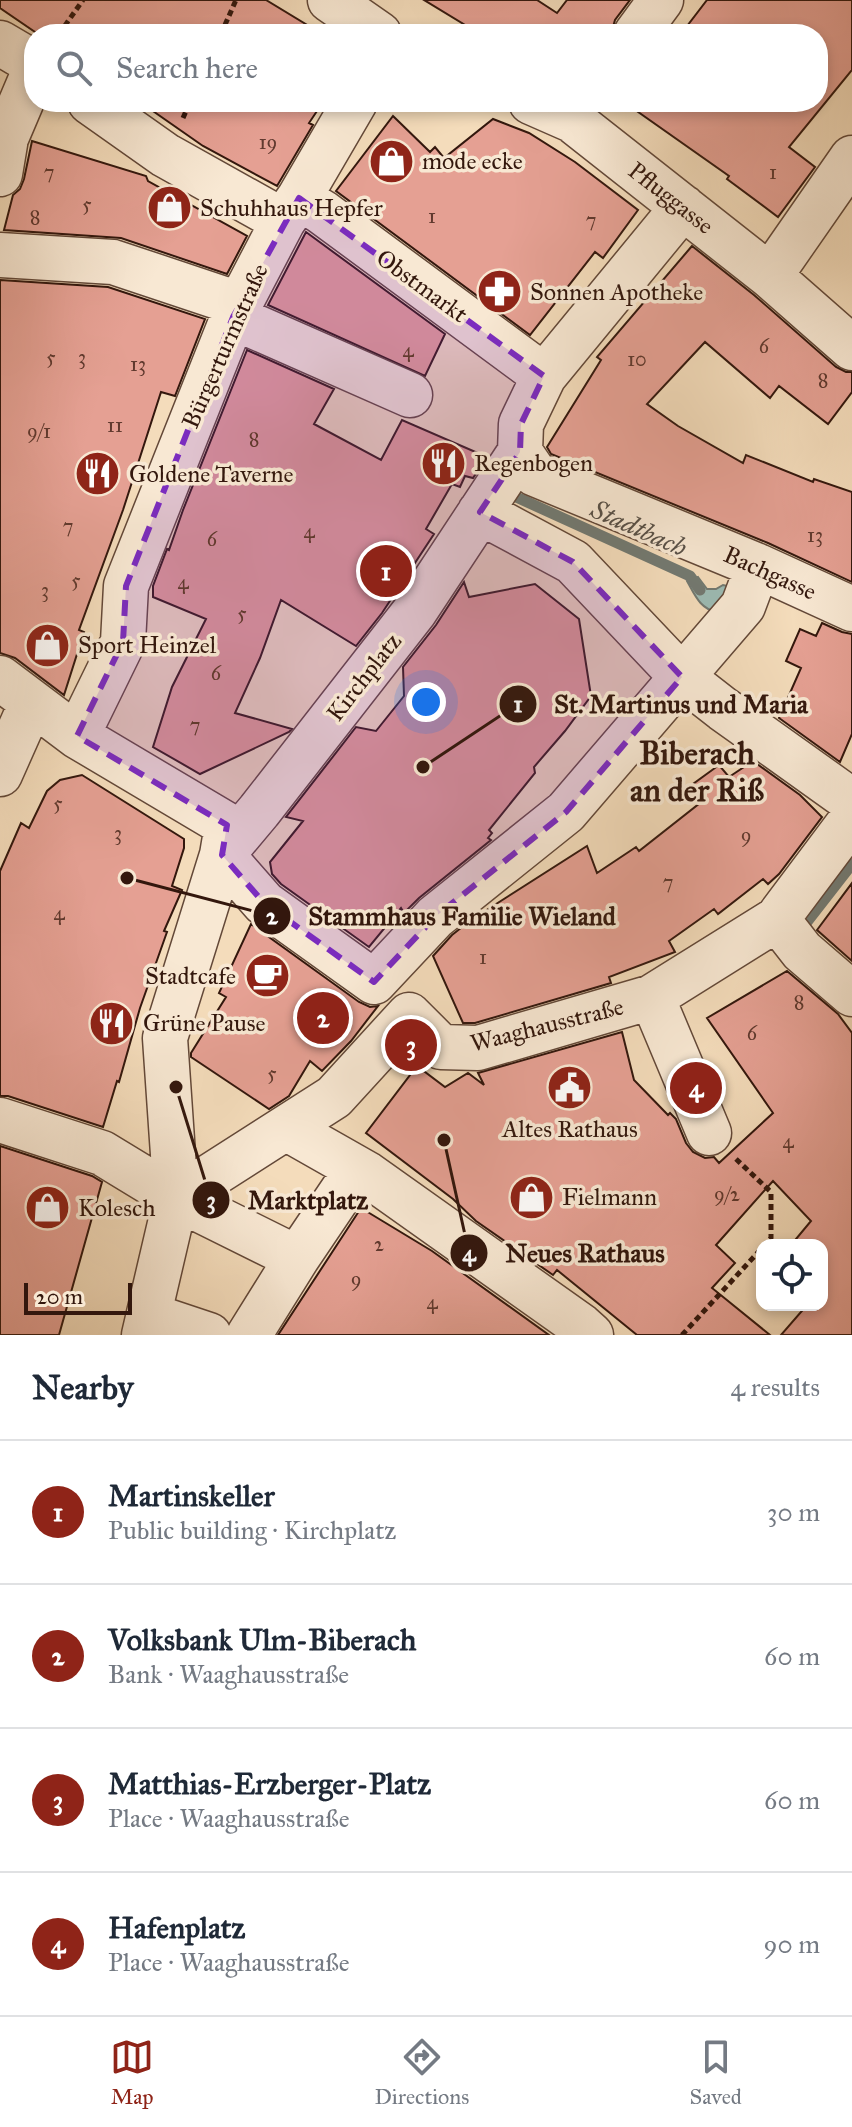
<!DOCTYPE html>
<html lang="en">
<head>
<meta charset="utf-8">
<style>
  body { margin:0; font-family:"IM FELL Great Primer",serif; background:#f6f6f7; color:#1f2937 }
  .controls { position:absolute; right:24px; bottom:24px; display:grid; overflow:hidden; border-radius:16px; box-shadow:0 4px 12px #0003 }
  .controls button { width:72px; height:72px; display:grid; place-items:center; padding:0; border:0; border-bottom:2px solid #e0e1e3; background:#fff; color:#1f2937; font:40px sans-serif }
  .scale { position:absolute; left:24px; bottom:20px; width:108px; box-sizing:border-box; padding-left:8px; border:4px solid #33170d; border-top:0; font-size:22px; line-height:28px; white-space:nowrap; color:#33170d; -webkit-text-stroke:6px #f8e8d3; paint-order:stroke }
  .you { position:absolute; left:426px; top:702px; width:28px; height:28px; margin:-20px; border:6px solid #fff; border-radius:50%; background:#1a73e8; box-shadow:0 0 0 12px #1a73e833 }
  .badge { display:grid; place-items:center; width:52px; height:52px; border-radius:50%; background:#8f2418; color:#fff; font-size:26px; font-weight:700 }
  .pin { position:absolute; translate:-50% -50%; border:4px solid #fff; box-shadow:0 2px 8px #0006 }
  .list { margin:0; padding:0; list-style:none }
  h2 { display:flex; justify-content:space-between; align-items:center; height:104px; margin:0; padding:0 32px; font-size:34px }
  h2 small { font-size:26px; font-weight:400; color:#747a83 }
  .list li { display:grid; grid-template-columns:52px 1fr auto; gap:24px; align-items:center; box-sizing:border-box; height:144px; padding:0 32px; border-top:2px solid #e0e1e3 }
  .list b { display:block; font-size:30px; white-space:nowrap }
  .list p { margin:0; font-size:26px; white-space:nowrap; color:#747a83 }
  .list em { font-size:26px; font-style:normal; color:#747a83 }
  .icon { flex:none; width:44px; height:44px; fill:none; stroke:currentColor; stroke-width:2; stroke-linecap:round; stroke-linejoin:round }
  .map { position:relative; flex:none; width:852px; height:1335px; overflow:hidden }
  .search { position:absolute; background:#fff; box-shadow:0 4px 12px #0003; left:24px; right:24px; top:24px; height:88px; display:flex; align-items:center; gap:20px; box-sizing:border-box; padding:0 28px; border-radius:32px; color:#747a83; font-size:30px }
  .sheet { height:680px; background:#fff }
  nav { display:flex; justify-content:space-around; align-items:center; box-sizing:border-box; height:112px; border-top:2px solid #e0e1e3; background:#fff; font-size:22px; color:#747a83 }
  nav a { display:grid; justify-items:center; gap:4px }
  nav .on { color:#8f2418 }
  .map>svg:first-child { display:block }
</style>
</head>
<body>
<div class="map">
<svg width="852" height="1335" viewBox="0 0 852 1335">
  <rect width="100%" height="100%" fill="#f4dcbb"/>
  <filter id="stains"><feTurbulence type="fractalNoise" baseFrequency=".0025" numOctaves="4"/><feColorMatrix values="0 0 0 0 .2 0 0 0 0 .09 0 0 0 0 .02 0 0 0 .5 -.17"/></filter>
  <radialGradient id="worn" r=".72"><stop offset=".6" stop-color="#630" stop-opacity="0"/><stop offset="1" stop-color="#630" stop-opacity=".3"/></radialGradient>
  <path fill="#9cbbb4" stroke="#727971" stroke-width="2" d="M698,577L707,589H716L723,585L743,589L717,612C700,609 695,595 687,581Z"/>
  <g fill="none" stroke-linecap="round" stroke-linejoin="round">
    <path stroke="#727971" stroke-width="11" d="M514,496L690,576L700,590
      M806,923L852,864"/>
  </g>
  <path fill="#e5a093" stroke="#33170d" stroke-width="2" d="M0,0H266L322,34H38L0,8Z
    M424,0H537L557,13L567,0H630L615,20L611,34H480Z
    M707,0H852V70L789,147L815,167L778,217L727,179L729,176L624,102H818V34H681Z
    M140,102H323L309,123L313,125L277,186L203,146Z
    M393,116L430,152L435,147L444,158L493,119L529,133L575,162L638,210L603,258L595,252L530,335L336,191Z
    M32,141L146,176L148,181L247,236L227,274L121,238L4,230L13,195L20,189L24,179Z
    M306,232L445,334L425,376L268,305Z
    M692,246L754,295L836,367L846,372H852V392L828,424L779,386L770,398L705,342L647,404L678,426L743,463L746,455L813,482L814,479L852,492V582L768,543L551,454L547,447L601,360L597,357Z
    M0,280L108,287L205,319L175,396L161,392L123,510L79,630L84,632L64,695L15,658L0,653Z
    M247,350L334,389L314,424L381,460L402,420L487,457L473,478L465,476L460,487L452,484L426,529L434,534L382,613L356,646L281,600L260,658L235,713L292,729L289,732L200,774L153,747L172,687L206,619L153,597V586L167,549L169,550L183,510Z
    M464,582L469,597L535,584L579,619L591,696L565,731L534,767L535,773L489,830L492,833L488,838L491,840L419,898L404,913L401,908L369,947L281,884L272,874L270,862L303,821L286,817L356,727L376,731L404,696L403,667L436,625Z
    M822,623L842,632L852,634V734L840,762L779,718L801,668L786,661L800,629L816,636Z
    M753,761L800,795L822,817L779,874L768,884L763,879L718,914L714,909L669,941L675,952L609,977L611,983L475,1023H463L433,956L452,935L471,920L587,846L597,873L636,847L639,851L705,799L693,784L719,765L729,777Z
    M82,775L184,839V848L172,886L182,890L164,931L167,932L140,1008L119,1082L117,1081L103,1127L8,1096H0V871L21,823L29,828L47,791L60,780Z
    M852,883V961L817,930Z
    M251,924L359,1002L370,1007L378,1006L351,1041L322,1071L310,1061L289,1096L269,1109L191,1057V1053L226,997L219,993Z
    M787,971L838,1014L852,1033V1335H781L807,1305H822V1245H791L811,1221L773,1181L716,1245L735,1263L712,1288L770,1335H637L557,1270L553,1275L476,1221L453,1199L366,1133L417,1066L445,1087L468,1073L484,1085L478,1073L622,1032L634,1080L668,1115L670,1113L676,1119L686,1143L693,1152L705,1158L714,1157L719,1163L773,1113L707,1018Z
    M0,1146L92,1176L102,1182L59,1335H0Z
    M361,1208L432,1251L549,1335H278Z"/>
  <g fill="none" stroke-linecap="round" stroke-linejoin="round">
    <defs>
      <path id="minor" d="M330,0L379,34
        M636,34L661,0
        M0,43L34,63
        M90,102L165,155L283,221
        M531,102L572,120L770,276L852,348
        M0,174L6,138L34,72
        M299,198L322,212L544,376
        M0,255L113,262L239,304
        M770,276L852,158
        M233,317L410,395
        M520,452L535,474L758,566L852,609
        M520,452L521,424L544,376L683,207
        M758,566L743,606L682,677L723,709L852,801
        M0,678L77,736L227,825L222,855L165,1038L176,1198L144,1335
        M77,736L123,642L126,586L233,317L283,221L299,198L355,102
        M0,774L32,702
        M222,855L264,903L374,982L435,917L566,812L682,677L573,562L480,512
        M222,855L259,811L415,611L520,452
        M777,919L802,951L852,994
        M652,997L709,1133
        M0,1120L102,1153L176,1198L297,1258
        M286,1128L367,1174L581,1326L591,1335
        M176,1198L334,1097L409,1015L441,1047L478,1048L652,997L777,919L852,819
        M149,1315L209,1335
        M249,1335L297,1258L357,1169"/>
    </defs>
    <use href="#minor" stroke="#634838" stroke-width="47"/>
    <path stroke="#33170d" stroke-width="5" stroke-dasharray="6 4" stroke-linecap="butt" d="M59,34L83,0
      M221,34L236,0
      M183,118L190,102
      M736,1159L771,1192V1238L764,1245
      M682,1335L762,1248"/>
    <use href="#minor" stroke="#f8e8d3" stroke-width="44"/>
  </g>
  <path fill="#7b2cbf" fill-opacity="0.2" stroke="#7b2cbf" stroke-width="6" stroke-dasharray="16 10" stroke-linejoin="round" d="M299,198L544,376L521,424L520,452L480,512L573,562L682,677L566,812L435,917L374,982L264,903L222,855L227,825L77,736L123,642L126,586L233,317Z"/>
  <defs>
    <symbol id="shop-disc" viewBox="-11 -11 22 22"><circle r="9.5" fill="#8f2418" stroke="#f8e8d3"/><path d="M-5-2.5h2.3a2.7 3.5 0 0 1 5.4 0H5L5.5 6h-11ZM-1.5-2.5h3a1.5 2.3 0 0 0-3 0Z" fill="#fff"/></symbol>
    <symbol id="pharmacy-disc" viewBox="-11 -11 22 22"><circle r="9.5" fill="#8f2418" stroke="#f8e8d3"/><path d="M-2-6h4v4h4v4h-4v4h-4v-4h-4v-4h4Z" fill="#fff"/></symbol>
    <symbol id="restaurant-disc" viewBox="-11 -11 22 22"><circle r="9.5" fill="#8f2418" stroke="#f8e8d3"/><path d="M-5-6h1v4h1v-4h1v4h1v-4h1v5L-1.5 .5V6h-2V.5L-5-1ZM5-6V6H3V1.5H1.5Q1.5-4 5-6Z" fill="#fff"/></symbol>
    <symbol id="cafe-disc" viewBox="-11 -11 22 22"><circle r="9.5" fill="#8f2418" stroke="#f8e8d3"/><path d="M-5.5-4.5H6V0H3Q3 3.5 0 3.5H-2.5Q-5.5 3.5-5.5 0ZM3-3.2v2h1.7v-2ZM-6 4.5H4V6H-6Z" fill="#fff"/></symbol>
    <symbol id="civic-disc" viewBox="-11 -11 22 22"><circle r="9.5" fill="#8f2418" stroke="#f8e8d3"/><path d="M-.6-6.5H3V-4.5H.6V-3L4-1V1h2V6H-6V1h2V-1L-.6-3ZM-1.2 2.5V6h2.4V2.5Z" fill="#fff"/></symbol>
  </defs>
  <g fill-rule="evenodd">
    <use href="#shop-disc" x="366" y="136" width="51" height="51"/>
    <use href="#shop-disc" x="144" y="182" width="51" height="51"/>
    <use href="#pharmacy-disc" x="474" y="266" width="51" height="51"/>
    <use href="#restaurant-disc" x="418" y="438" width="51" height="51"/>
    <use href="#restaurant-disc" x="72" y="448" width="51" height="51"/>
    <use href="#shop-disc" x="22" y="620" width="51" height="51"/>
    <use href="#cafe-disc" x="242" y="950" width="51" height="51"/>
    <use href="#restaurant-disc" x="86" y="998" width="51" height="51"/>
    <use href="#civic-disc" x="544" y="1062" width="51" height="51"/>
    <use href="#shop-disc" x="506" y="1172" width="51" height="51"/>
    <use href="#shop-disc" x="22" y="1182" width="51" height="51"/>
  </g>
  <g text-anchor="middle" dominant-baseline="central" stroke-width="7" stroke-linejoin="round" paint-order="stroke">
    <g font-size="20" fill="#60392e">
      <text x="268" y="142">19</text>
      <text x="49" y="172">7</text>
      <text x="773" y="172">1</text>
      <text x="87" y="204">5</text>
      <text x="432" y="216">1</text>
      <text x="35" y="217">8</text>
      <text x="591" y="220">7</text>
      <text x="764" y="346">6</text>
      <text x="408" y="350">4</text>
      <text x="51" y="357">5</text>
      <text x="82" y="357">3</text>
      <text x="637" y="359">10</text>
      <text x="138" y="364">13</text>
      <text x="823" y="380">8</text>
      <text x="115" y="425">11</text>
      <text x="39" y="431">9/1</text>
      <text x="254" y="439">8</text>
      <text x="68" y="526">7</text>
      <text x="309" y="531">4</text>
      <text x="815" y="535">13</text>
      <text x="212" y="539">6</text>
      <text x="76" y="580">5</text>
      <text x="183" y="582">4</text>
      <text x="45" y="590">3</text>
      <text x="242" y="613">5</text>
      <text x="216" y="673">6</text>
      <text x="195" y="725">7</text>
      <text x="58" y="803">5</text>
      <text x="118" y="833">3</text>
      <text x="746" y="835">9</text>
      <text x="668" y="882">7</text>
      <text x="59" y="913">4</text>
      <text x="483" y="957">1</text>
      <text x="799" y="1002">8</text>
      <text x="752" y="1033">6</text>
      <text x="272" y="1073">5</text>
      <text x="788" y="1141">4</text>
      <text x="727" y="1194">9/2</text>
      <text x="379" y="1244">2</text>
      <text x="356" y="1279">9</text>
      <text x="432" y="1302">4</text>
    </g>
    <g font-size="24" fill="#33170d" stroke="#f8e8d3" text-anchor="start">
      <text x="422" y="161">mode ecke</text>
      <text x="200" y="208">Schuhhaus Hepfer</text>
      <text x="530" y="292">Sonnen Apotheke</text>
      <text x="474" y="463">Regenbogen</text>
      <text x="129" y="474">Goldene Taverne</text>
      <text x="78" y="645">Sport Heinzel</text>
      <text x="236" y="976" text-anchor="end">Stadtcafe</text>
      <text x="143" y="1023">Grüne Pause</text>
      <text x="570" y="1129" text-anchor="middle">Altes Rathaus</text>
      <text x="562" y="1197">Fielmann</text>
      <text x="78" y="1208">Kolesch</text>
    </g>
    <g font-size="24" fill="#33170d" stroke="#f8e8d3">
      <text transform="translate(671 198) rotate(38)">Pfluggasse</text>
      <text transform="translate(422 286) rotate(36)">Obstmarkt</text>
      <text transform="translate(225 346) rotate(-66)">Bürgerturmstraße</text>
      <text transform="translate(770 573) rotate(24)">Bachgasse</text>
      <text transform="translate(364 677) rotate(-52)">Kirchplatz</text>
      <text transform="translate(547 1025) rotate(-14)">Waaghausstraße</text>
    </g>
    <g font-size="26" font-style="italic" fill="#585047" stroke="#f8e8d3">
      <text transform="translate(639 528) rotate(24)">Stadtbach</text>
    </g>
    <g font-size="32" font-weight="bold" fill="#33170d" stroke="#f8e8d3">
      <text x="697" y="753">Biberach<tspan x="697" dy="37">an der Riß</tspan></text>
    </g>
  </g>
  <path fill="none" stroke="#33170d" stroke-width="3" d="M423 767L518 704M127 878L272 916M176 1087L211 1200M444 1140L469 1253"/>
  <g fill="#33170d" stroke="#f8e8d3" stroke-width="3">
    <circle cx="423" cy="767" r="8"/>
    <circle cx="127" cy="878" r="8"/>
    <circle cx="176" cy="1087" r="8"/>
    <circle cx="444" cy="1140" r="8"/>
    <circle cx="518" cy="704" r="20"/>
    <circle cx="272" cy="916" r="20"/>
    <circle cx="211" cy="1200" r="20"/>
    <circle cx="469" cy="1253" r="20"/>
  </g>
  <g font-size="24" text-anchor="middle" font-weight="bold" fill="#fff">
    <text x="518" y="712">1</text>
    <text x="272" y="924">2</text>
    <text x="211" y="1208">3</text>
    <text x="469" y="1261">4</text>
  </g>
  <g font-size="26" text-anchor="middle" font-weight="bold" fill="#33170d" stroke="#f8e8d3" stroke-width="7" stroke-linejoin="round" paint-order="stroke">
    <text x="681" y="713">St. Martinus und Maria</text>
    <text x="462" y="925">Stammhaus Familie Wieland</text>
    <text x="308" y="1209">Marktplatz</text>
    <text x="585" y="1262">Neues Rathaus</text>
  </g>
  <rect width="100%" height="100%" filter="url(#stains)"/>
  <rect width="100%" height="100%" fill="url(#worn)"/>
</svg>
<div class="controls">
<button><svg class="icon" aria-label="locate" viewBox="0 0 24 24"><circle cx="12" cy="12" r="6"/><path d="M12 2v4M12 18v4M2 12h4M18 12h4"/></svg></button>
</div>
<div class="scale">20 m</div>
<div class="you"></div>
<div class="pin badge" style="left:386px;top:571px">1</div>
<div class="pin badge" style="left:323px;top:1018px">2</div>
<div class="pin badge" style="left:411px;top:1045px">3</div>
<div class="pin badge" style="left:696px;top:1088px">4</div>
<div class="search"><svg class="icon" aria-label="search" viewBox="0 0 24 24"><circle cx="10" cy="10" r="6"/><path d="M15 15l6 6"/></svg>Search here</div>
</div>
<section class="sheet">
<h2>Nearby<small>4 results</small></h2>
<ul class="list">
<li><span class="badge">1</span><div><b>Martinskeller</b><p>Public building · Kirchplatz</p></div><em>30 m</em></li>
<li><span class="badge">2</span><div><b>Volksbank Ulm-Biberach</b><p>Bank · Waaghausstraße</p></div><em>60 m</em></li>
<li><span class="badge">3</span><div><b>Matthias-Erzberger-Platz</b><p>Place · Waaghausstraße</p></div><em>60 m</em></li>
<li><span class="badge">4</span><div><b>Hafenplatz</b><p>Place · Waaghausstraße</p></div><em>90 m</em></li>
</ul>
</section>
<nav>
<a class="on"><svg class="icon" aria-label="map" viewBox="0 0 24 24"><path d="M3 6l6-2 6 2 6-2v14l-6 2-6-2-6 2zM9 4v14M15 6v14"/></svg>Map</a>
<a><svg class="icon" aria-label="directions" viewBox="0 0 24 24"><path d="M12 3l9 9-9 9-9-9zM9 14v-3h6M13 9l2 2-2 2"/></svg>Directions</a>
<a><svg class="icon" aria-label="saved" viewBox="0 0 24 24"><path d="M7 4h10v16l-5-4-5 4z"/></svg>Saved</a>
</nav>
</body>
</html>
